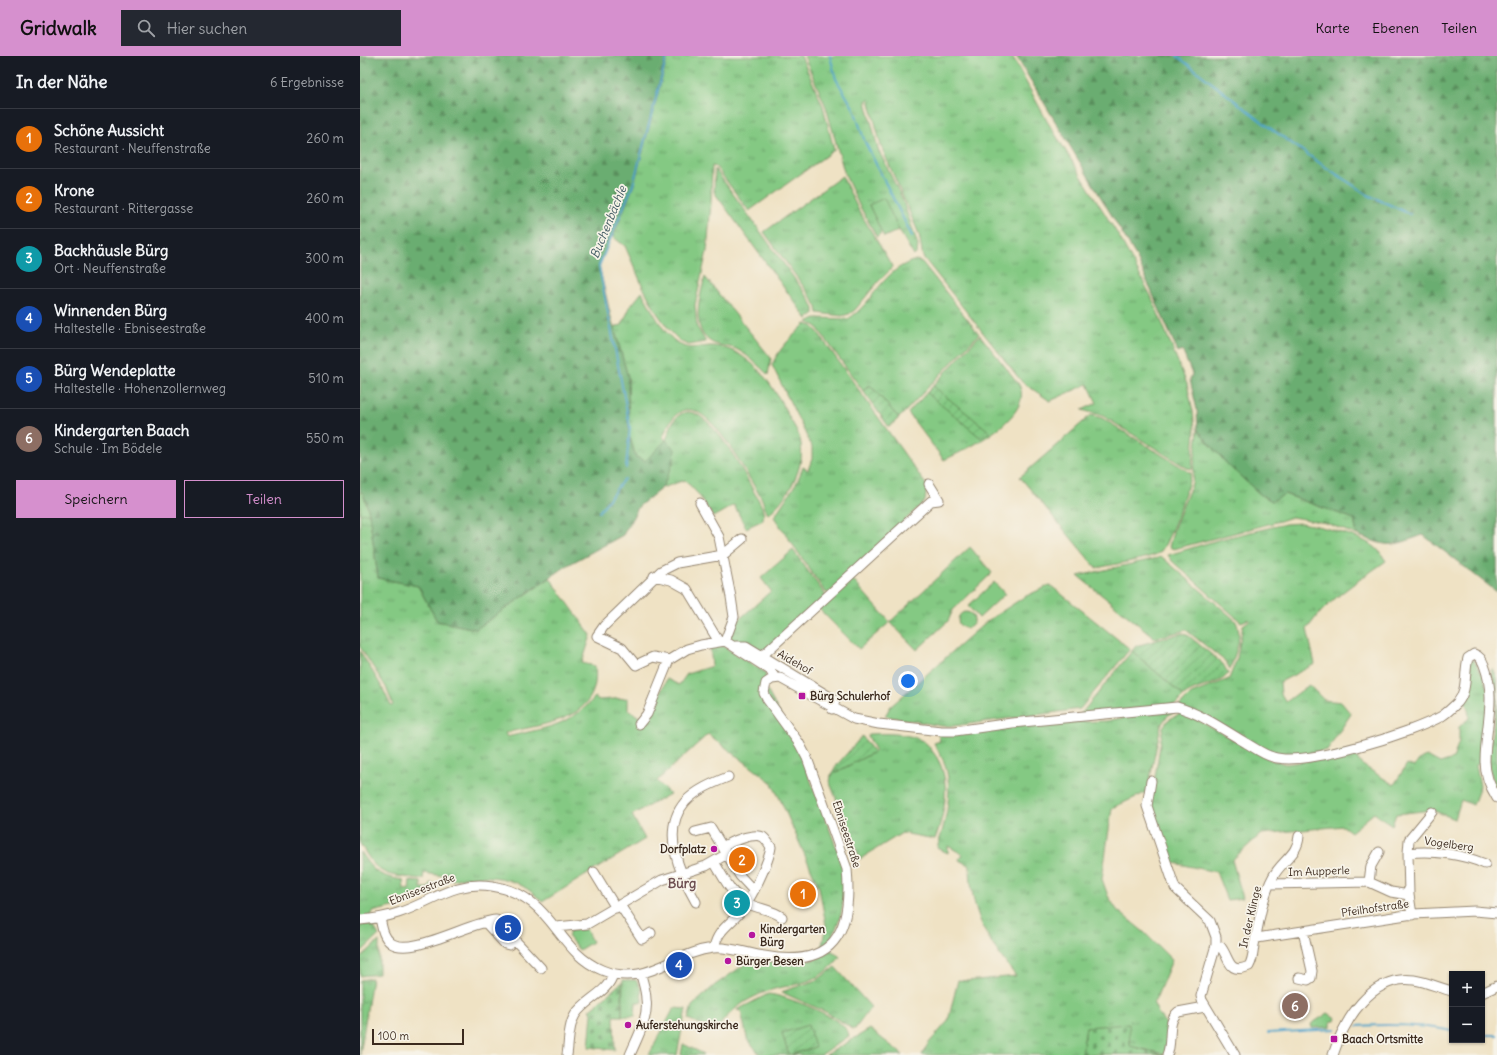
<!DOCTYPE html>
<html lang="de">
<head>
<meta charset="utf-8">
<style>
  body { margin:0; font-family:Delius,sans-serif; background:#242831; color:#f1f3f6 }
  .controls { position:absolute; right:12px; bottom:12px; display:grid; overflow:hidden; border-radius:0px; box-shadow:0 1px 3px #0004 }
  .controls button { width:36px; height:36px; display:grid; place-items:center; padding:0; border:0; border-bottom:1px solid #363941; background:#171b24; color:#f1f3f6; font:20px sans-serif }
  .scale { position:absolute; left:12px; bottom:10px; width:92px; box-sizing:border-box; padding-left:4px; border:2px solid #3b2a1e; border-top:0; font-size:11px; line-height:14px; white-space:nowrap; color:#3b2a1e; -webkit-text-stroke:3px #f7f3e8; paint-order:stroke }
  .you { position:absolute; left:548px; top:625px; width:14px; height:14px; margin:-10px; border:3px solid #fff; border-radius:50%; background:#1a73e8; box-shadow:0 0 0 6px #1a73e833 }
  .badge { display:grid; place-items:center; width:26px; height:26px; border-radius:50%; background:#d690ce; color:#fff; font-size:13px; font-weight:700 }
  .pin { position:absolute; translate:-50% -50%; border:2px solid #fff; box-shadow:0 1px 4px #0006 }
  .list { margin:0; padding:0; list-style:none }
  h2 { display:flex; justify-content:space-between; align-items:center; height:52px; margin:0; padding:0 16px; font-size:17px }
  h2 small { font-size:13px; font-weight:400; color:#9ea1a6 }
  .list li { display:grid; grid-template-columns:26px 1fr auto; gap:12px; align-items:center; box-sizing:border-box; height:60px; padding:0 16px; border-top:1px solid #363941 }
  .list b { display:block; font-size:15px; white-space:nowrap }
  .list p { margin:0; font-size:13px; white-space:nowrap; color:#9ea1a6 }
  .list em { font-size:13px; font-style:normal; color:#9ea1a6 }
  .actions { display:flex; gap:8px; padding:12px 16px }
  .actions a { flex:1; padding:9px 0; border:1px solid #d690ce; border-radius:0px; text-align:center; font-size:14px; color:#d690ce }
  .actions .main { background:#d690ce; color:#111 }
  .icon { flex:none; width:22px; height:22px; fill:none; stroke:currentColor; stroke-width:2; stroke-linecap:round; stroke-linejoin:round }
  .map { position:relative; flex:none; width:1137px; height:999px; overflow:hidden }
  header { display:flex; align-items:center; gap:24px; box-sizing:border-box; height:56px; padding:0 20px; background:#d690ce; color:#111 }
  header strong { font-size:19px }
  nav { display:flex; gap:22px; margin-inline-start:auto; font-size:14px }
  .search { width:280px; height:36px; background:#242831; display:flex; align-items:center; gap:10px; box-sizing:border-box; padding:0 14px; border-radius:0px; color:#9ea1a6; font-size:15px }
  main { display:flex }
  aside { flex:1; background:#171b24 }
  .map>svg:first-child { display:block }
</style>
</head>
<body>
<header>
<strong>Gridwalk</strong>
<div class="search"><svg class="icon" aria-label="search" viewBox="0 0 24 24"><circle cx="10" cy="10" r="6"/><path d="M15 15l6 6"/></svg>Hier suchen</div>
<nav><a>Karte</a><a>Ebenen</a><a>Teilen</a></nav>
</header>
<main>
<aside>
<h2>In der Nähe<small>6 Ergebnisse</small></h2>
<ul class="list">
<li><span class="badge" style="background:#e8710a">1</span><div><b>Schöne Aussicht</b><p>Restaurant · Neuffenstraße</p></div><em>260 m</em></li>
<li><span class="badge" style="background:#e8710a">2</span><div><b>Krone</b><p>Restaurant · Rittergasse</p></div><em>260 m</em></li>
<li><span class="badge" style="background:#0f9aa8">3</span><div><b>Backhäusle Bürg</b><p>Ort · Neuffenstraße</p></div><em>300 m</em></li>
<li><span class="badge" style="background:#1a4fb4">4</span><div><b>Winnenden Bürg</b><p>Haltestelle · Ebniseestraße</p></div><em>400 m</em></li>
<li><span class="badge" style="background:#1a4fb4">5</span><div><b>Bürg Wendeplatte</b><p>Haltestelle · Hohenzollernweg</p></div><em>510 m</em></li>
<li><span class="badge" style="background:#8d6e63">6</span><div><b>Kindergarten Baach</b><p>Schule · Im Bödele</p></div><em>550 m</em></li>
</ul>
<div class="actions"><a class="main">Speichern</a><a>Teilen</a></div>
</aside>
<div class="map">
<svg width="1137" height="999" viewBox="0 0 1137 999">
  <defs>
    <pattern id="grass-tufts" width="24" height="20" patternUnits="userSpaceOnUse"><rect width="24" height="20" fill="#84c983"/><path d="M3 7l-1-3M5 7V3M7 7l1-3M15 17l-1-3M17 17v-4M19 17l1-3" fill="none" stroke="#6da36b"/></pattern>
    <pattern id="forest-firs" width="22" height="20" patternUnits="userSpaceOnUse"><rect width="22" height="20" fill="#6bad71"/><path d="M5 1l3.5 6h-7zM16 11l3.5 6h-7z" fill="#598d5c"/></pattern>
    <pattern id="cemetery-stones" width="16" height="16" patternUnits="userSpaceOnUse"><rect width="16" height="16" fill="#84c983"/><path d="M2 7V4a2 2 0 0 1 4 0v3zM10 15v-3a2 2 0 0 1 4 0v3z" fill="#6da36b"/></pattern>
    <pattern id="garden-furrows" width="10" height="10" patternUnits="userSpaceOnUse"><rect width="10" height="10" fill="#84c983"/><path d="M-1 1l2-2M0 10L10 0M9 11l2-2" fill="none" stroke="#6da36b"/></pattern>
  </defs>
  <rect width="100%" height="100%" fill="#f7f3e8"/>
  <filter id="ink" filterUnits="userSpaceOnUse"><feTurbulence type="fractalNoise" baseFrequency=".025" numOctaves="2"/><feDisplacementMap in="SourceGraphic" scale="8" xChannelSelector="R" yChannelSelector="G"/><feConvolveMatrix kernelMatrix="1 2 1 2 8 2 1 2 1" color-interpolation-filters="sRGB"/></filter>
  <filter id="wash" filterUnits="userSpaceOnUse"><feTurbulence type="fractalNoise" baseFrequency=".012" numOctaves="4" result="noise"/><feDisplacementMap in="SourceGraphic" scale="16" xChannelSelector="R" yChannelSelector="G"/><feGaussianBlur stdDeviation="0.9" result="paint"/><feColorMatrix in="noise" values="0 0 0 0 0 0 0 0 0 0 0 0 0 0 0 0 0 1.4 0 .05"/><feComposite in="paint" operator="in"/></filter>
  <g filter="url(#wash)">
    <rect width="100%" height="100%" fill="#efe2c4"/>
    <path fill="url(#grass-tufts)" stroke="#607a50" d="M308,0H441L463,50L474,94L389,155L356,111L352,110L351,147L347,195L335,249L337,271L346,286L329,289L321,286L310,275L297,257L283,231L265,190L253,181L274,129Z
      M444,0H652L687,65L760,182L791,240L827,328L833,355L835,373L832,413L827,412L743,360L722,354L737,347L728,328L690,345L662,326L563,201L559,178L521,90L509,43L506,45L518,93L542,142L558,189L557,197L554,200L539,174L509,149L522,176L517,181L499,149L485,119L466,51Z
      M355,113L450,244L454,253V258L447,263L354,136Z
      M482,120L498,153L532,210L531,213L517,227L495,254L489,258L482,260L458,257L457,251L451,241L404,176Z
      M556,204L562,206L619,278L539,362L510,329L503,335L456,270L447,266L456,262L488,263C515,246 521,214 556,204Z
      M345,221L411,302L408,319C398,309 387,298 374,292C367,290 359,290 353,287C329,275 340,240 345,221Z
      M282,236C292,253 302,277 319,288C330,295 340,290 352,290C358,290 370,293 375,296C402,310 417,337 430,363C435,371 440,379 441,388C445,412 427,444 408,458C404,453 404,447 401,441C383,415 332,303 303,381L306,384C310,375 311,363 321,358C346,343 385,418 394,436C397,441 402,449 403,455C404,458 403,462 403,464L386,472L374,449L353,461L339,439L325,424L302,432L314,405L306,384L285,405L276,401L269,379L268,321L254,271L262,269L270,251Z
      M445,268L452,270L457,275L567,430L565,445L469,537L465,536L414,461L437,426L443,411L448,414L452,403V391L412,309C419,292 432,281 445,268Z
      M620,279L658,327C678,359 606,394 584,404L548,357Z
      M731,359L742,362L831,417C829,429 807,493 799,497C789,503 750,509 736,512L660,421Z
      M838,374L867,408L901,439L912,445L924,438L994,463L997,479L966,467L932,461L920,465L814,493L809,491L814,472L832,427Z
      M0,436L9,457L18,522L58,530L77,565L116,573L190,522L231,579L222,607L235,610C242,665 185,667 145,677L147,681C182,672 210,671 235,641L239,644L268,642V654L286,665L307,623L319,629L327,618L352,610L350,589L359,588L405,616L406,622L403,627L437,689L484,811C485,844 484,870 461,894L466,869L459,831L420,743L411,726L348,678L297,725L310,738L272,759L285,783L182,846C159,819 124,817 92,824L91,821L64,817L63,823C26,819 19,822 0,787V595L22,631L31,650L33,649L26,631L0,591Z
      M941,467C960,470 1002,480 1016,492C1020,495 1023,501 1026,505C998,525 967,544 947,573L955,608L920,626L921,638L926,646L949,629L964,644L981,646L991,658L967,694L938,700L912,699L819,650L831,638L869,623L877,602L883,569L890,564L889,563L881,566L812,505L808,499L861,483L925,468Z
      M610,491L632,517L593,554L588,565L557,594L530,566L499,593L457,551L490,521L530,566Z
      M433,494L466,540L404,596L372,584L370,580L374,568L411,535L401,522Z
      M802,501L875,564C884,579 875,598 870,613L866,606L826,574L795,582L718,520Z
      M690,529L770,593L720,653L593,670H582L525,660L530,651L627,565L664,541Z
      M772,595L824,640L816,648L720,659Z
      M1113,603L1123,619L1129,638L1122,706L1116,709L1120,730L1113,749L1101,744L1095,763L1072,754L1036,758L1032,769L1014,757L991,776L983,770L901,778L872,804L883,842L867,844L856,816L809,806L791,746L803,671L808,664L821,657L830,660L911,704L926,708L954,704L992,694L1001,708L1034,729L1047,708L1054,711L1059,704L1067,700L1080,707L1093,703L1099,685V671L1109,662L1108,653L1104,643L1109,630V607Z
      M1133,613L1137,622V736L1130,715L1128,702L1136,651V636L1131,614Z
      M816,655L807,660L801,669L787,736L752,752L742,823L748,840L757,854L785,877L812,904L795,945L793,946L799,959L807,969L808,984L804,998L769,990L768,969L726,971L722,997L725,999H562L568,988L588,965L598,924L608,925L656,920C627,884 611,858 610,810L599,804L602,798L588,790V797L577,792C585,767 593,739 586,712C584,704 578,695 574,687L580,685L578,678L678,667L746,665L787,657Z
      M509,678C525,677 549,677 563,685C567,687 570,692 573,696C593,721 585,757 575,783L542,777L500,803L470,727L471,719L516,695L508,680Z
      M0,796C14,816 18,820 43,824L44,833L49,834L50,825L61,826V832H69L70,827L77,828L79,831L41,849L12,856V860L0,862Z
      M12,868L19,879L0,897V869Z
      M19,885V918L0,920V902Z
      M471,894L480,901C475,907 469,914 462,918C449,927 433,929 418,932C392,939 370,952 356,975L328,963L332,950L355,929L391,904L433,908L456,903Z
      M475,911L511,951L495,973H493L466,956L421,936L457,924Z
      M12,922L0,999V924Z
      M408,938C424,939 489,963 489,980L461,999H431L455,991L422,977L429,999H400L387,982L381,955L377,954Z
      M314,952L326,953L317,999H289Z
      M510,973L543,999H466Z
      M323,988L344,998V999H321Z"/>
    <path fill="url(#forest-firs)" stroke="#536c48" d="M0,0H306L273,129L239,210L251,261L268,321L269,379L276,401L285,405L306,384L315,393L314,405L302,432L279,450L263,479L208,509L116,573L77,565L58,530L18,522L9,457L3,438L0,436Z
      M656,0H1137V536L1063,479C1029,491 1031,492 997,479L994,463L925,438L912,445L901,439L867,408L838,374L837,354L830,324L832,318L822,294L818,296L776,200Z"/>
    <path fill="url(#cemetery-stones)" stroke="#607a50" d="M262,926V960H254L255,994L229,991L232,957L230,954Z
      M769,968L770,990L803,999L722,998L726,971Z"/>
    <path fill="#84c983" stroke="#607a50" d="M524,142L539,174L524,181L509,149Z
      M0,436L3,437L9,457L0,458Z
      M634,526L645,538L619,562L608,550Z
      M598 564a8 8 0 1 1 16 0a8 8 0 1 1-16 0Z
      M226,873L232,886L219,894L208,880L210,875Z
      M263,924H276L281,933L282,946H276L275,960H262Z
      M968,957L976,962L975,965H971V971L952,972L951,968Z"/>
    <path fill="url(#garden-furrows)" stroke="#607a50" d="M510,329L539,362L529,371L503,335Z
      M573,330L630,376L621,382L567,337Z
      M822,577L829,580L863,608L868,617C863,629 834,630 824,640L772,595L776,590Z
      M502,680L514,696L471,719L476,710Z
      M448,969L455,991L429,999L422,977Z"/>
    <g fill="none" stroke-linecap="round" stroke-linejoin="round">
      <path stroke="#4da4ca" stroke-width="2" d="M470,0L476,23L494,53L505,86L552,180
        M817,0L910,72L961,108L1008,139L1050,158
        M266,412L270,371L239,210L273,129L307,0
        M239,456L264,423
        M997,970C1030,968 1060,968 1092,975
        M908,977L975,973
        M1122,979H1137"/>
    </g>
  </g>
  <g filter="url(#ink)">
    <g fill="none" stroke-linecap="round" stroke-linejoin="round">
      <defs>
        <path id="minor" d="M340,447L359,481L371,541L374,561L365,585
          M294,520L311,524L327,533L359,586
          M376,590H386L475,644L472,653
          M402,600L571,445L579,444L569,428
          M309,604L293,601L276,609L262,592L237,580L244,570L301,515L317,507L363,499L382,483
          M279,668L287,658L309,604L327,593L341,589L365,585L410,614L415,622
          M791,725L787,750L815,832L850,865L856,881V889L841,940L842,944L875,999
          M335,776L351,772L380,820L393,834
          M1048,797L1049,784L1072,756
          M354,806C363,820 371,839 387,847C398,853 411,853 422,861
          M234,816L256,852
          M1009,826L1011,810L1019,796
          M910,828L1009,826L1031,836L1049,839
          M336,846C320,818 300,775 325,746C336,734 353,727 368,721
          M260,849L282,883L291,877
          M1052,859L1049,839L1048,797C1072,794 1102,798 1125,808
          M20,862C22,871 23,881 31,887C51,901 110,866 136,864L181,912
          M0,864C13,863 26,861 38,857C72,846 94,824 132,830C194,839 195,895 242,914C285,932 313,897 353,892C367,890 390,898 404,900C473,913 493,877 487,813L447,702L439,687L407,643L404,637L406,627L412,623L420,622L494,663L519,668L581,675H595L652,667L817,651C842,658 864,674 886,687C895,692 904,699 913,701C945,711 1052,677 1082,660C1088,656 1093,651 1098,646C1108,634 1104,616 1108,602L1114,598C1120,600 1122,604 1124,609C1137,642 1125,672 1125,705C1125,719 1130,731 1137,742
          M125,866L145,888L149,889L155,884
          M196,871L227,868L302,824L346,810L367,798
          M897,882L1053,858L1115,855L1137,857
          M856,889L861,891C870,903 868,919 889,910C893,903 893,897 894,889C899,867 902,841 913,821C921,805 938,799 939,780
          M354,892C357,874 371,868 381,855C391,843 409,806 411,791C409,788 406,783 403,781C394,776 371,786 364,790
          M939,922L948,924L951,922L952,915L943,875
          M1122,937L1137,930
          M207,999C209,987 208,970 215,959C225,943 248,937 253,918
          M270,999C277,982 289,962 286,943C286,935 283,927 281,919
          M807,999C813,986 806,966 818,956L845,951
          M973,999C984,965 1011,918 1054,924C1067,926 1080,932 1092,935"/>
      </defs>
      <use href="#minor" stroke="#958671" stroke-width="11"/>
      <use href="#minor" stroke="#fff" stroke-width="9"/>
    </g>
  </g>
  <g fill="#b5179e" stroke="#f7f3e8" stroke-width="1.5">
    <rect x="438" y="636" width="8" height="8" rx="2"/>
    <circle cx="354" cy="793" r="4"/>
    <circle cx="392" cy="879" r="4"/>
    <circle cx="368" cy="905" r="4"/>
    <circle cx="268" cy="969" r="4"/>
    <rect x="970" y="979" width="8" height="8" rx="2"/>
  </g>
  <g text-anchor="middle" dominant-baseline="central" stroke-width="3.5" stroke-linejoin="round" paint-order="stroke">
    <g font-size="11" fill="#3b2a1e" stroke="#f7f3e8">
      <text transform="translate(435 606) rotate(30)">Aidehof</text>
      <text transform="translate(487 778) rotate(72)">Ebniseestraße</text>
      <text transform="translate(1089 788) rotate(8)">Vogelberg</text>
      <text transform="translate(959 815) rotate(-2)">Im Aupperle</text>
      <text transform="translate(62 833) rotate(-21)">Ebniseestraße</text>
      <text transform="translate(1015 852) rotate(-8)">Pfeilhofstraße</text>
      <text transform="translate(890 861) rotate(-77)">In der Klinge</text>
    </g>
    <g font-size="11" font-weight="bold" fill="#3b2a1e" stroke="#f7f3e8" text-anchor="start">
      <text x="450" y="640">Bürg Schulerhof</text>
      <text x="346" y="793" text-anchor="end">Dorfplatz</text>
      <text x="400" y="873">Kindergarten<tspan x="400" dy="13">Bürg</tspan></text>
      <text x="376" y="905">Bürger Besen</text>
      <text x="276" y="969">Auferstehungskirche</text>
      <text x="982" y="983">Baach Ortsmitte</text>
    </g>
    <g font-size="12" font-style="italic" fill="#425b63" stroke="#f7f3e8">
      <text transform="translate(248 166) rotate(-68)">Buchenbächle</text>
    </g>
    <g font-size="13" font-weight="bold" fill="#6e4f52" stroke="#f7f3e8">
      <text x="322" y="827">Bürg</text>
    </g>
  </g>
</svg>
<div class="controls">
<button>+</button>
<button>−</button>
</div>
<div class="scale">100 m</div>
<div class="you"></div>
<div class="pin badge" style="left:443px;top:838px;background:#e8710a">1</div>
<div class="pin badge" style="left:382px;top:804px;background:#e8710a">2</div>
<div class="pin badge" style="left:377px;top:847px;background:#0f9aa8">3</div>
<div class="pin badge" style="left:319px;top:909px;background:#1a4fb4">4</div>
<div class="pin badge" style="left:148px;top:872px;background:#1a4fb4">5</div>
<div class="pin badge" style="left:935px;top:950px;background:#8d6e63">6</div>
</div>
</main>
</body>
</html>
